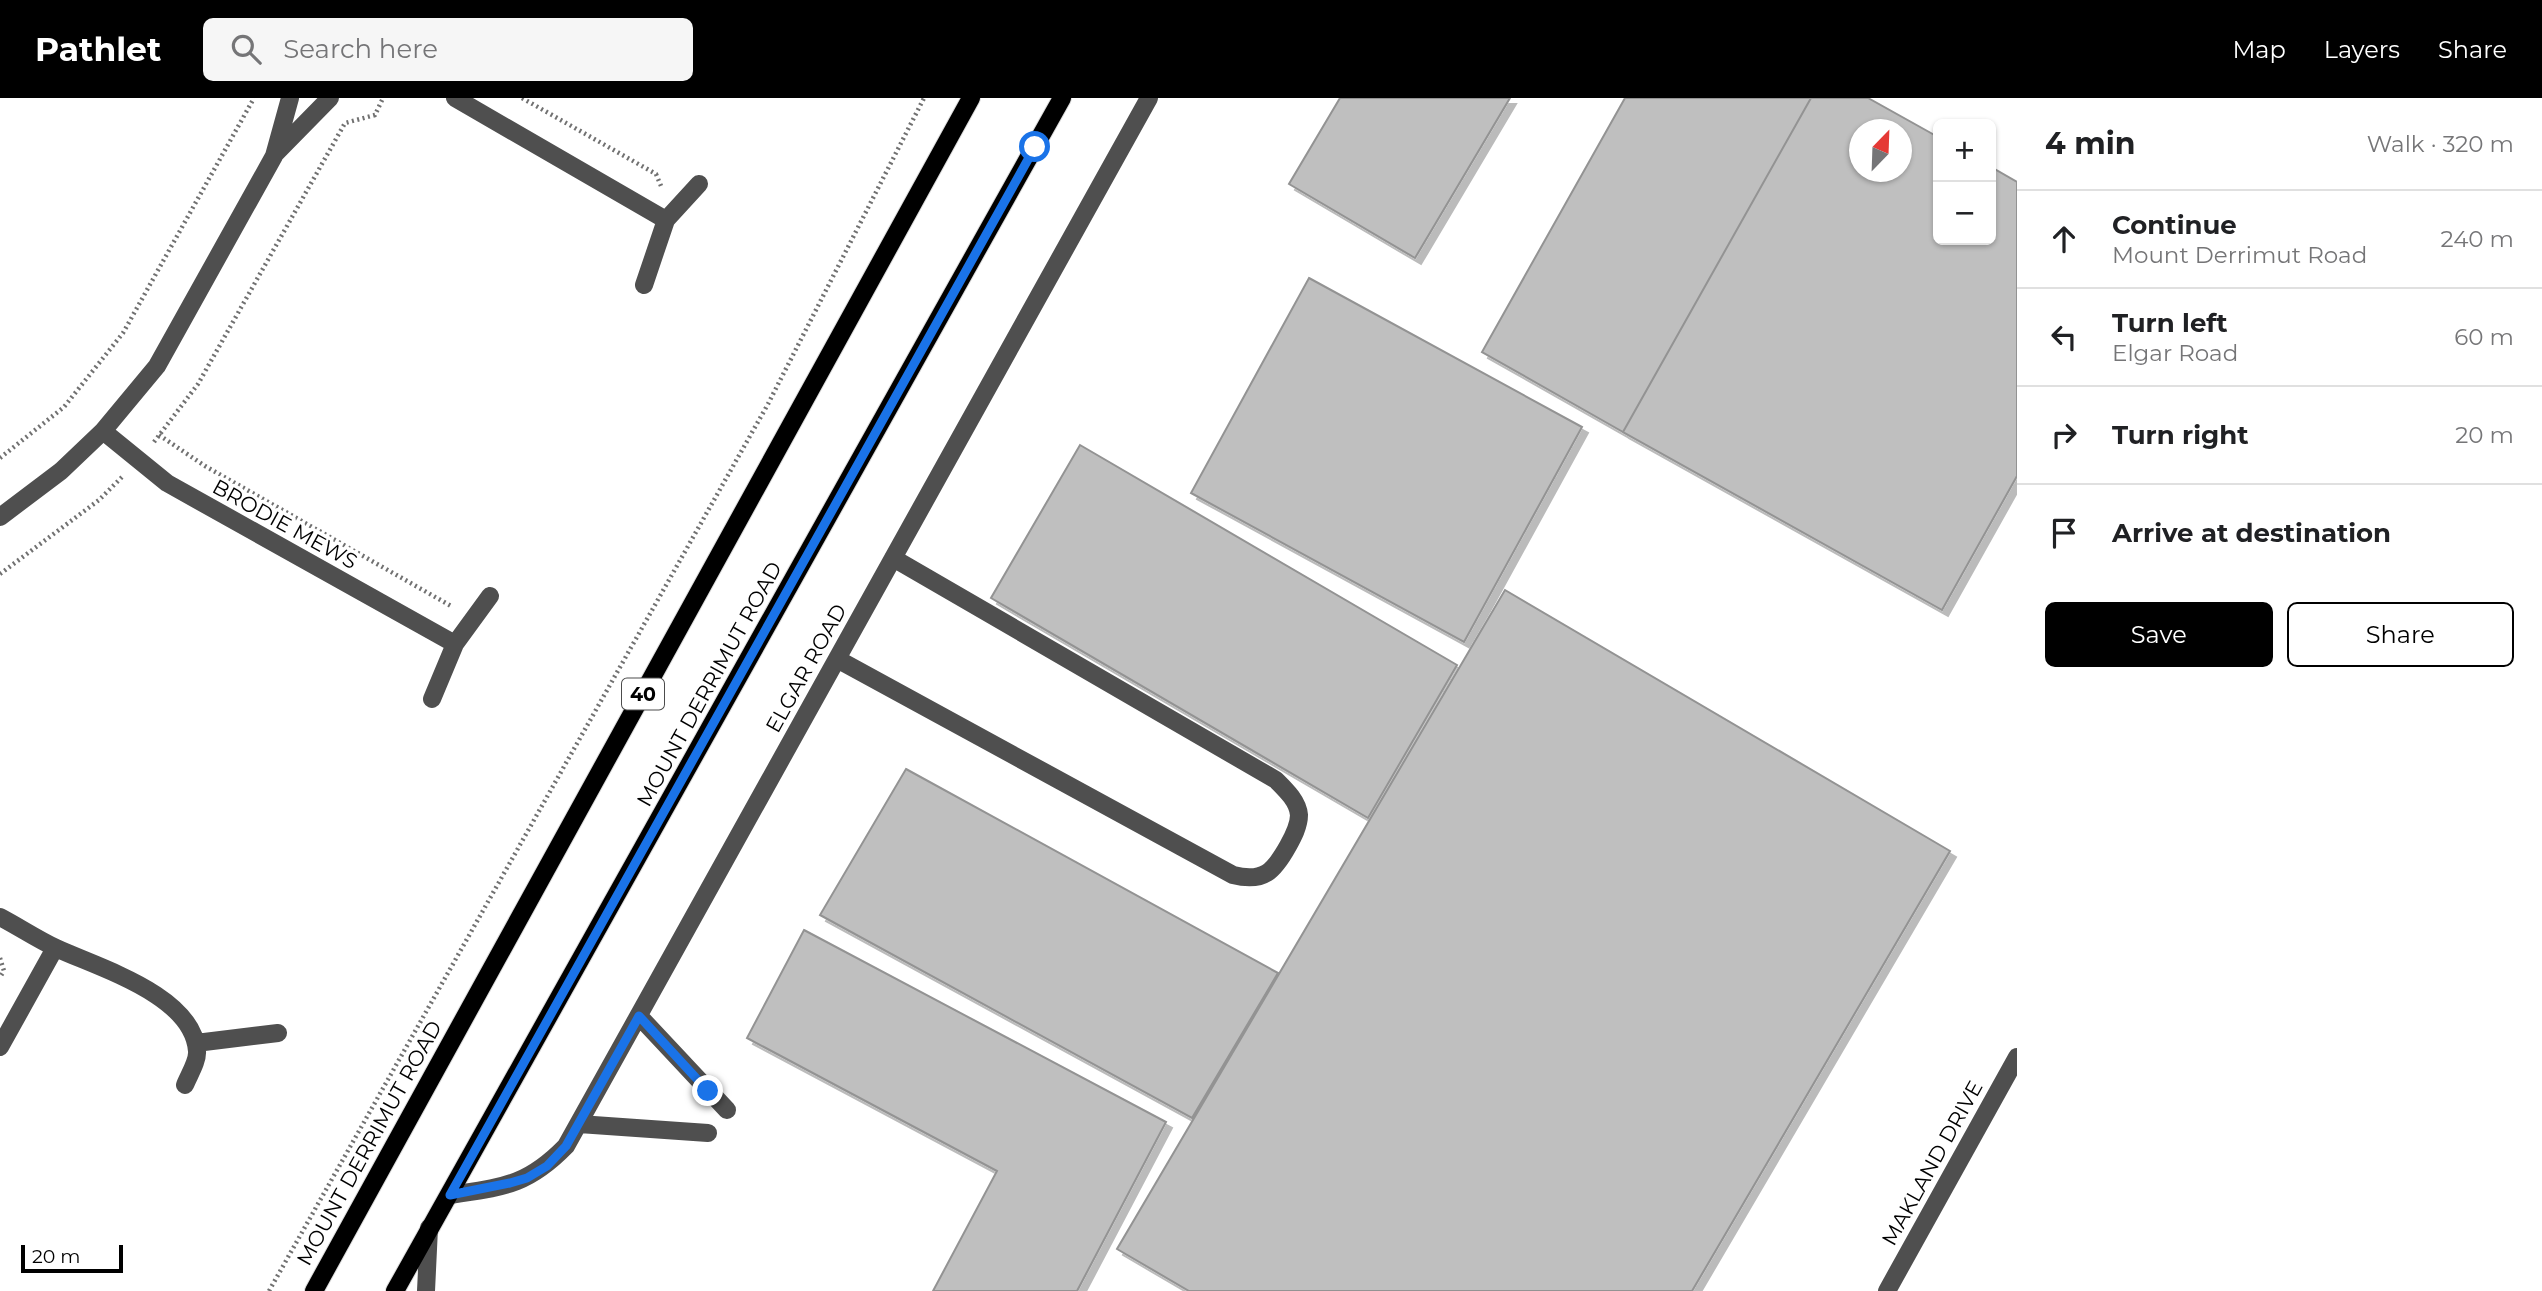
<!DOCTYPE html>
<html lang="en">
<head>
<meta charset="utf-8">
<style>
  body { margin:0; font-family:Montserrat,sans-serif; background:#f6f6f6; color:#202124 }
  .controls { position:absolute; right:21px; top:21px; display:grid; overflow:hidden; border-radius:10px; box-shadow:0 2px 5px #0004 }
  .controls button { width:63px; height:63px; display:grid; place-items:center; padding:0; border:0; border-bottom:2px solid #e0e0e0; background:#fff; color:#202124; font:35px sans-serif }
  .compass { position:absolute; left:1849px; top:21px; width:63px; height:63px; border-radius:50%; background:#fff; box-shadow:0 2px 5px #0004; rotate:23deg }
  .scale { position:absolute; left:21px; bottom:18px; width:102px; box-sizing:border-box; padding-left:7px; border:4px solid #000; border-top:0; font-size:19px; line-height:24px; white-space:nowrap; color:#000; -webkit-text-stroke:5px #fff; paint-order:stroke }
  .stop { position:absolute; width:21px; height:21px; margin:-16px; border:5px solid #1a73e8; border-radius:50%; background:#fff }
  .stop.end { background:#1a73e8; border-color:#fff; box-shadow:0 2px 7px #0008 }
  .list { margin:0; padding:0; list-style:none }
  h2 { display:flex; justify-content:space-between; align-items:center; height:91px; margin:0; padding:0 28px; font-size:30px }
  h2 small { font-size:23px; font-weight:400; color:#757577 }
  .list li { display:grid; grid-template-columns:46px 1fr auto; gap:21px; align-items:center; box-sizing:border-box; height:98px; padding:0 28px; border-top:2px solid #e0e0e0 }
  .list b { display:block; font-size:26px; white-space:nowrap }
  .list p { margin:0; font-size:23px; white-space:nowrap; color:#757577 }
  .list em { font-size:23px; font-style:normal; color:#757577 }
  .actions { display:flex; gap:14px; padding:21px 28px }
  .actions a { flex:1; padding:16px 0; border:2px solid #000; border-radius:10px; text-align:center; font-size:24px; color:#000 }
  .actions .main { background:#000; color:#fff }
  .icon { flex:none; width:38px; height:38px; fill:none; stroke:currentColor; stroke-width:2; stroke-linecap:round; stroke-linejoin:round }
  .map { position:relative; flex:none; width:2017px; height:1193px; overflow:hidden }
  header { display:flex; align-items:center; gap:42px; box-sizing:border-box; height:98px; padding:0 35px; background:#000; color:#fff }
  header strong { font-size:33px }
  nav { display:flex; gap:38px; margin-inline-start:auto; font-size:24px }
  .search { width:490px; height:63px; background:#f6f6f6; display:flex; align-items:center; gap:18px; box-sizing:border-box; padding:0 24px; border-radius:10px; color:#757577; font-size:26px }
  main { display:flex }
  aside { flex:1; background:#fff }
  .map>svg:first-child { display:block }
</style>
</head>
<body>
<header>
<strong>Pathlet</strong>
<div class="search"><svg class="icon" aria-label="search" viewBox="0 0 24 24"><circle cx="10" cy="10" r="6"/><path d="M15 15l6 6"/></svg>Search here</div>
<nav><a>Map</a><a>Layers</a><a>Share</a></nav>
</header>
<main>
<div class="map">
<svg width="2017" height="1193" viewBox="0 0 2017 1193">
  <defs>
    <filter id="shadow"><feDropShadow dx="6" dy="6" stdDeviation="0" flood-color="#0004"/></filter>
  </defs>
  <rect width="100%" height="100%" fill="#fff"/>
  <path fill="#bfbfbf" stroke="#939393" stroke-width="2" fill-rule="evenodd" filter="url(#shadow)" d="M1340,0H1510L1415,160L1289,86Z
    M1625,0H1811L1623,334L1482,254Z
    M1811,0H1868L1938,39V142H1991V69L2017,84V378L1942,512L1623,334ZM1860,32H1902V74H1860Z
    M1309,180L1582,329L1464,544L1191,395Z
    M1080,347L1457,567L1368,720L991,500Z
    M1505,492L1950,753L1692,1193H1189L1117,1151Z
    M906,671L1278,875L1192,1020L820,817Z
    M804,832L1166,1024L1077,1193H933L997,1073L747,940Z"/>
  <g fill="none" stroke-linecap="round" stroke-linejoin="round">
    <defs>
      <path id="major" d="M314,1193L971,0
        M395,1193L1062,0"/>
    </defs>
    <use href="#major" stroke="#dbdbdb" stroke-width="20"/>
    <path stroke="#717171" stroke-width="4.5" stroke-dasharray="2 3.5" stroke-linecap="butt" d="M522,0L656,76L661,88
      M159,337L205,368L451,508
      M154,344L198,286L345,25L375,17L383,0
      M0,360L64,309L123,235L254,0
      M0,476L99,402L122,379
      M0,860L4,873L0,879
      M269,1193L768,306L924,0"/>
    <path stroke="#4f4f4f" stroke-width="18" d="M455,0L666,122
      M276,55L330,0
      M644,187L666,122L699,86
      M103,333L167,385L455,546
      M0,419L61,373L103,333L157,268L274,58L290,0
      M837,561L1233,777C1264,785 1274,773 1288,748C1293,739 1299,728 1299,717C1298,703 1285,691 1276,682L893,460
      M432,601L455,546L490,498
      M0,819C19,829 37,841 56,850C99,870 193,897 197,953C198,963 189,977 185,987
      M639,918L727,1012
      M196,945L278,935
      M0,949L55,850
      M579,1026L708,1035
      M450,1097C503,1089 527,1088 566,1048L1149,0
      M426,1193L429,1130
      M1887,1193L2017,959"/>
    <use href="#major" stroke="#000" stroke-width="18"/>
  </g>
  <g fill="none" stroke-linecap="round" stroke-linejoin="round">
    <path stroke="#1a73e8" stroke-width="9" d="M708,993L639,918L566,1048L547,1068L527,1080L510,1085L450,1097L1035,49"/>
  </g>
  <g text-anchor="middle" dominant-baseline="central" stroke-width="7" stroke-linejoin="round" paint-order="stroke">
    <rect fill="#fff" stroke="#4c4c4c" stroke-width="2" x="622" y="580.5" width="42" height="31" rx="5"/>
    <g font-size="19" font-weight="bold" fill="#000">
      <text x="643" y="596">40</text>
    </g>
    <g font-size="21" fill="#000" stroke="#fff">
      <text transform="translate(285 426) rotate(29)">BRODIE MEWS</text>
      <text transform="translate(806 570) rotate(-61)">ELGAR ROAD</text>
      <text transform="translate(709 586) rotate(-61)">MOUNT DERRIMUT ROAD</text>
      <text transform="translate(369 1045) rotate(-61)">MOUNT DERRIMUT ROAD</text>
      <text transform="translate(1932 1065) rotate(-61)">MAKLAND DRIVE</text>
    </g>
  </g>
</svg>
<div class="controls">
<button>+</button>
<button>−</button>
</div>
<svg class="compass" viewBox="-18 -18 36 36"><path d="M0-13l5 13h-10z" fill="#e53935"/><path d="M0 13l5-13h-10z" fill="#757577"/></svg>
<div class="scale">20 m</div>
<div class="stop" style="left:1035px;top:49px"></div>
<div class="stop end" style="left:708px;top:993px"></div>
</div>
<aside>
<h2>4 min<small>Walk · 320 m</small></h2>
<ul class="list">
<li><svg class="icon" aria-label="ahead" viewBox="0 0 24 24"><path d="M12 20V5M6 11l6-6 6 6"/></svg><div><b>Continue</b><p>Mount Derrimut Road</p></div><em>240 m</em></li>
<li><svg class="icon" aria-label="left" viewBox="0 0 24 24"><path d="M17 20v-9H6M10 6l-5 5 5 5"/></svg><div><b>Turn left</b><p>Elgar Road</p></div><em>60 m</em></li>
<li><svg class="icon" aria-label="right" viewBox="0 0 24 24"><path d="M7 20v-9h11M14 6l5 5-5 5"/></svg><div><b>Turn right</b></div><em>20 m</em></li>
<li><svg class="icon" aria-label="arrive" viewBox="0 0 24 24"><path d="M6 21V4h12l-3 4 3 4H6"/></svg><div><b>Arrive at destination</b></div></li>
</ul>
<div class="actions"><a class="main">Save</a><a>Share</a></div>
</aside>
</main>
</body>
</html>
